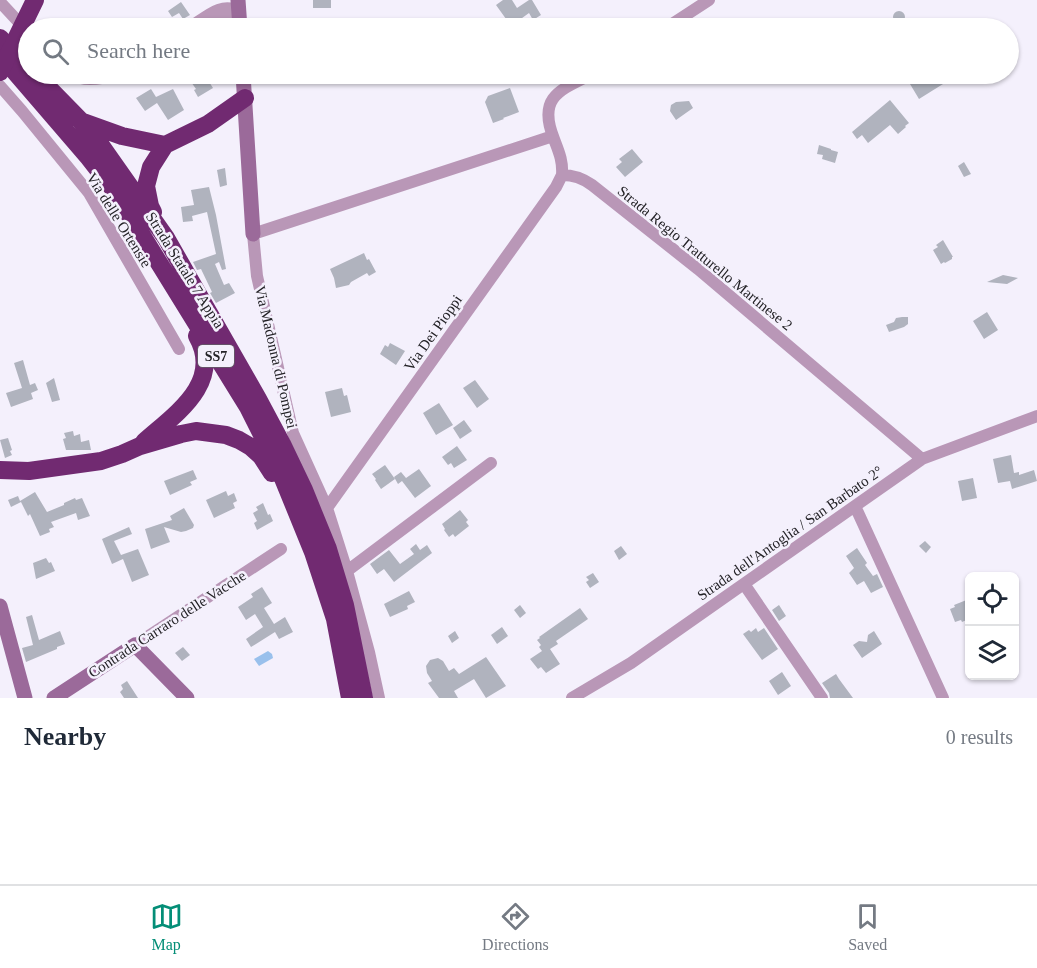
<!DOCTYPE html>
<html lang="en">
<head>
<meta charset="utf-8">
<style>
  body { margin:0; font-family:"Times New Roman",serif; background:#f6f6f7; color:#1f2937 }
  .controls { position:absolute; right:18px; bottom:18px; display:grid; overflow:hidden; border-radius:9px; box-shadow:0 2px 4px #0004 }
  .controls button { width:54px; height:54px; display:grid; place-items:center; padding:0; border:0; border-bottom:2px solid #e0e1e3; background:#fff; color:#1f2937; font:30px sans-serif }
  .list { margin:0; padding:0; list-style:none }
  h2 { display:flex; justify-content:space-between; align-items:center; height:78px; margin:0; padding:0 24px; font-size:26px }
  h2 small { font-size:20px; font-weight:400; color:#747a83 }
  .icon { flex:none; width:33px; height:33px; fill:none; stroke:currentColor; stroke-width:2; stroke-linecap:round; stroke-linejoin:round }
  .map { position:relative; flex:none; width:1037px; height:698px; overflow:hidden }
  .search { position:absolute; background:#fff; box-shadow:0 2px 4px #0004; left:18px; right:18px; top:18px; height:66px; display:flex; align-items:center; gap:15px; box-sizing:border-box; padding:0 21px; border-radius:33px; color:#747a83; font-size:22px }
  .sheet { height:186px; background:#fff }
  nav { display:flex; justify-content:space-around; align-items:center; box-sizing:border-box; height:84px; border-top:2px solid #e0e1e3; background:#fff; font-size:16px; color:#747a83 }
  nav a { display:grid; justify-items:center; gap:3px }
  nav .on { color:#048e77 }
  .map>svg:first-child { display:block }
</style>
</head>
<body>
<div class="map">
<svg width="1037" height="698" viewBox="0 0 1037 698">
  <rect width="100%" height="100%" fill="#f4f0fc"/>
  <path fill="#99c0ec" d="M268,651L272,654L273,658L259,666L254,659Z"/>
  <path fill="#b0b3be" d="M313,0H331V8H313Z
    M503,0H512L517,8L529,0H532L541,15L533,20L529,13L511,26L496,5Z
    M181,2L190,15L183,19L179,13L172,17L168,11Z
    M893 17a6 6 0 1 1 12 0a6 6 0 1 1-12 0Z
    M198,74H204L213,88L198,97L194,90L196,89L189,79Z
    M904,74H959L919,99Z
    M510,88L519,112L503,118L504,119L493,123L485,102L488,96Z
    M151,89L156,97L173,89L184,110L168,120L157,103L145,111L136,98Z
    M890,100L909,123L905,126L906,127L898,134L890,125L868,143L862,135L857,139L852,132Z
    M689,101L693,108L676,120L670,111L671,105L676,102Z
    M819,145L831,149V150L838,152L835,163L822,159L823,155L817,154Z
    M632,149L643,162L625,177L616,167L622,162L619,159Z
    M964,162L971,174L964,177L958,166Z
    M225,168L227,185L220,187L217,170Z
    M209,187L216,215L226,269L222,270L219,262L215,264L224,285L229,283L235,293L216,303L210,293L212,292L201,269L197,270L193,262L216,254L207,212L192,216L193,221L183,222L181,207L194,205L191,190Z
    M943,240L953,257H952V259L945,263L944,262L941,264L933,250L938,247L936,245Z
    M364,253L367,260L369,259L376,272L369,276L367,273L351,282L349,285L336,288L334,278L330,269Z
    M1003,275L1018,278L1007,284L987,282Z
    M987,312L998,330L984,339L973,321Z
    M902,317H908V324L904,327L889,332L886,325L894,322L896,318Z
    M390,343L405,351L396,365L380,354L385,345L388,347Z
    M23,360L30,385L35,383L38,390L31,393L33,399L11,407L6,393L22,388L14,363Z
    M54,378L60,400L52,402L46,383Z
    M475,380L489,399L477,408L463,388Z
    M342,388L344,396L347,395L351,412L331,417L325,392Z
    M439,403L453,425L436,435L423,413Z
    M464,420L472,431L460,439L453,428Z
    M73,431L74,436L80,434L81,442L89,440L91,450H66L63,439L66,438L64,433Z
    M8,438L12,450L10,451L12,455L5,458L0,440Z
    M457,446L467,460L454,468L451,463L448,465L442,457Z
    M1011,455L1014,473L1019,472V475L1034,470L1037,481L1012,489L1010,481L998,483L993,459Z
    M385,465L395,479L381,489L375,480L376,479L372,474Z
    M419,469L431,486L415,498L402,481L398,484L394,477L401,472L406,478Z
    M193,470L197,479L190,482L192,485L170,495L164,481Z
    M973,478L977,498L962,501L958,481Z
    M226,491L228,496L234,493L237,501L233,503L235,508L214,518L206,500Z
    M35,492L47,512L64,505V503L75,498L76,500L82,498L90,516L78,520L76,513L51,522L54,527L49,529L50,532L40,536L30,514L28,516L21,502L11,507L8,500L18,496L20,501Z
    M263,503L268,515L270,514L273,521L257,530L254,523L257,521L253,513L258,510L256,507Z
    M184,508L194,525L193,528L186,531L181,532L164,527L170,542L151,549L145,529L172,520L170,516Z
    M460,510L468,520L466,522L469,526L455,537L453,534L449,537L444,530L445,529L442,524Z
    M129,527L132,534L114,541L123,559L121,555L138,549L149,575L132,582L123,559L112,564L102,539Z
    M925,541L931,547L926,553L919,546Z
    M416,544L420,550L427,545L432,553L394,582L384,569L377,574L370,564L389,550L400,564L414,554L410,549Z
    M621,546L627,554L619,560L614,551Z
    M857,548L867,563L865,565L873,576L877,574L883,587L871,593L864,581L857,585L849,573L854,568L846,556Z
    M46,558L49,563L51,562L55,571L36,579L33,563Z
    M593,573L599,582L590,588L586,582L589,580L586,577Z
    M262,587L272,603L264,608L274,624L285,617L293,632L279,639L275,632L251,647L246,639L263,627L255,614L246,620L238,607L253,597L251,594Z
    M409,591L415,602L407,606L408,609L390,617L384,604Z
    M969,599V619L962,622L961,620L955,622L950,609L955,607L954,605Z
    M520,605L526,613L520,618L514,610Z
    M779,605L786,616L779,621L772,610Z
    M580,608L588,619L556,641L558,644L550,649L560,664L546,673L541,667L538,669L530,659L542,651L539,647L541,645L537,640L540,638L539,637Z
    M32,615L39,640L60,631L65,644L57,647V649L26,662L22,648L33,645L26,617Z
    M502,627L508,636L497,644L491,635Z
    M756,628L758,632L764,628L778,649L762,660L743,634L749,630L751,632Z
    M455,631L459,638L452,643L448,636Z
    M874,631L882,644L862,658L853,645L859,641L867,642L868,635Z
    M183,647L190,655L182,661L175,653Z
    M486,657L506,686L486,698L474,679L454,691L458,698H439L428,683L432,681L427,673L426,666L430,660L438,658L443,661L449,671L454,668L459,674Z
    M782,672L791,686L778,695L769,681Z
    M836,674L839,679L853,698H830L829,693L822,683Z
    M127,681L138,698H124L120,692L123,689L121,685Z"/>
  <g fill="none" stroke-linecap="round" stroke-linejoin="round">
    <path stroke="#b997b7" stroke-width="12" d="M0,2L26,30
      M189,28C204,19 222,0 239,12L212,23L195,25
      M666,28L709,0
      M70,74C84,82 102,79 117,74
      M592,74C560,90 537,97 554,139C559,152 563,161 562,175C574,175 582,178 592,185L698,269L922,459
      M0,86L22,111L89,193L179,349
      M855,506L943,698
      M327,508L556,187L562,175
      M347,571L491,463
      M744,584L822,698
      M135,645L281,549
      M379,698L369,652L347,571L327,508L293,433L257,276L253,234L553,136
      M572,698L631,663L922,459L1037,416"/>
    <path stroke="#9b6a9a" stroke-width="15" d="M238,0L240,28
      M243,74L253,234
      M0,606L25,698
      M54,698L135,645L187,698"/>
    <path stroke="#712a71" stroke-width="18" d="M0,38L28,67
      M0,57L9,65L89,158L114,190L248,407L280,471L313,552L335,619L350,698
      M35,74L81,121L102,147L166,238L258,399L282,444L304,490L328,549L345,605L364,698
      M83,122L122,136L165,145
      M153,212L150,206L146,186L151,167L165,145L208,124L245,98
      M144,442C174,415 224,383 197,336
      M0,470L29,471L101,461L122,454L140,446L181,434L196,431L226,435L239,440L251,447L261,456L272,473"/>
    <path stroke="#712a71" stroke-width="18" d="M0,72L35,0"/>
  </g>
  <g text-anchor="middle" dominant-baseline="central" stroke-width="5" stroke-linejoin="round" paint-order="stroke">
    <rect fill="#f4f0fc" stroke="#626066" stroke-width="1.5" x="198" y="345" width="36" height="22" rx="4.5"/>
    <g font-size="14" font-weight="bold" fill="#232226">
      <text x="216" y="356">SS7</text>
    </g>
    <g font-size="15" fill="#232226" stroke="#f4f0fc">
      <text transform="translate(119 220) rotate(58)">Via delle Ortensie</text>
      <text transform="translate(705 258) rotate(39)">Strada Regio Tratturello Martinese 2</text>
      <text transform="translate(185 270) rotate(58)">Strada Statale 7 Appia</text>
      <text transform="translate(433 333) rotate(-55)">Via Dei Pioppi</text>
      <text transform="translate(276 357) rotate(77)">Via Madonna di Pompei</text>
      <text transform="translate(790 533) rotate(-35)">Strada dell'Antoglia / San Barbato 2°</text>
      <text transform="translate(167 624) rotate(-33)">Contrada Carraro delle Vacche</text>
    </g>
  </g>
</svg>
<div class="controls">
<button><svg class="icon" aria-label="locate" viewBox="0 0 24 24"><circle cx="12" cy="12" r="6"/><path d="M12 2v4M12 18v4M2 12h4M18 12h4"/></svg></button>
<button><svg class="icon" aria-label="layers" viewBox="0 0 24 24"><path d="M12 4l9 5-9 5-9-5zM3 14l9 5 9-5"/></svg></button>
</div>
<div class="search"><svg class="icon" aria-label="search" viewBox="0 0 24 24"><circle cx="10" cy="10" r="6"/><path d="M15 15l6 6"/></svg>Search here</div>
</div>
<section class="sheet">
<h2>Nearby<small>0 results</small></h2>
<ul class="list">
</ul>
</section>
<nav>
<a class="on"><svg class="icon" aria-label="map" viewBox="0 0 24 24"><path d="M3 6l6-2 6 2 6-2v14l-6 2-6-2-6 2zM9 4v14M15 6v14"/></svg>Map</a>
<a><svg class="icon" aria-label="directions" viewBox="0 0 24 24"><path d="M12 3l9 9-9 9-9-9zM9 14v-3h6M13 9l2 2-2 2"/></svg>Directions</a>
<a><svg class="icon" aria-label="saved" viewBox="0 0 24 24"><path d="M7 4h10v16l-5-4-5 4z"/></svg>Saved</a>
</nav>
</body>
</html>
